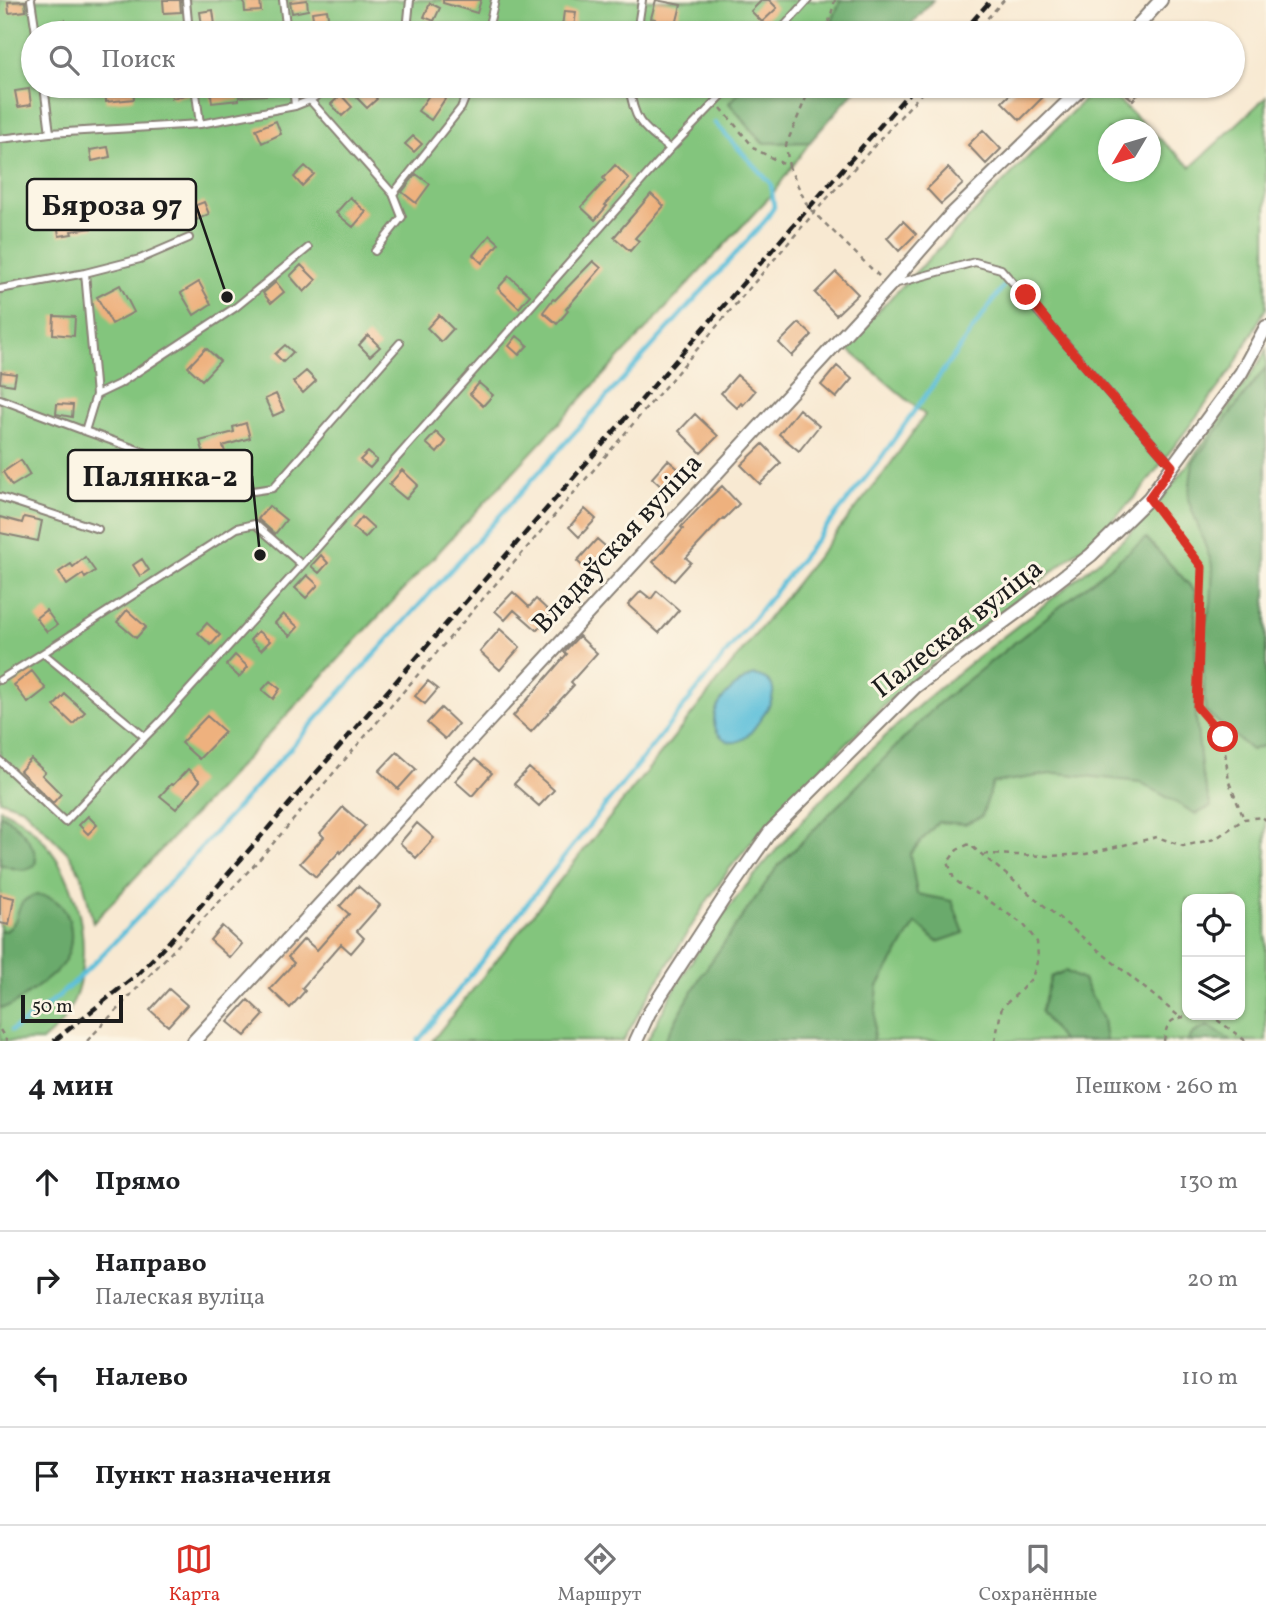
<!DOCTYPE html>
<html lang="ru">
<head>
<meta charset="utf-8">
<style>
  body { margin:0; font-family:Vollkorn,serif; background:#f6f6f6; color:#202124 }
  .controls { position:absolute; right:21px; bottom:21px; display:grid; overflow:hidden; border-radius:14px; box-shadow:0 2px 5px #0004 }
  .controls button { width:63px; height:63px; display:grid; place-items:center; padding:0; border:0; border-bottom:2px solid #e0e0e0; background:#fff; color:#202124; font:35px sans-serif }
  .compass { position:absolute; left:1098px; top:119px; width:63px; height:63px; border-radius:50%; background:#fff; box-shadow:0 2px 5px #0004; rotate:232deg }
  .scale { position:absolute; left:21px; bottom:18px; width:102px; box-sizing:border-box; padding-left:7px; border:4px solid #1c1c1c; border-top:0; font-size:19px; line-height:24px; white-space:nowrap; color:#1c1c1c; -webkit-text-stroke:5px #fcf5e5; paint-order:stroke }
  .stop { position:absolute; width:21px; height:21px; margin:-16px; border:5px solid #d93025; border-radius:50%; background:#fff }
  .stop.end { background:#d93025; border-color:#fff; box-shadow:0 2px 7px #0008 }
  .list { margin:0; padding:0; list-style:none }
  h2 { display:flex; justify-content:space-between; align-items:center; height:91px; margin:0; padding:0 28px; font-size:30px }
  h2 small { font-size:23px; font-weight:400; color:#757577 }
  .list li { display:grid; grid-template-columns:46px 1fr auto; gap:21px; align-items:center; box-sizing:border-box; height:98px; padding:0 28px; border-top:2px solid #e0e0e0 }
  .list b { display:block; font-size:26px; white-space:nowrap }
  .list p { margin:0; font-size:23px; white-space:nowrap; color:#757577 }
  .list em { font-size:23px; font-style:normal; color:#757577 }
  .icon { flex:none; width:38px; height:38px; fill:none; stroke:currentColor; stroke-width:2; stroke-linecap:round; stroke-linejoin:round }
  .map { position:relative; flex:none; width:1266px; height:1041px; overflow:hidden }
  .search { position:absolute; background:#fff; box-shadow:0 2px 5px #0004; left:21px; right:21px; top:21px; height:77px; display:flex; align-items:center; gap:18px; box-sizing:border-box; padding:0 24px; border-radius:38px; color:#757577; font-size:26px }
  .sheet { height:483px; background:#fff }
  nav { display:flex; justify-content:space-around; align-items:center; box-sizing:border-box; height:98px; border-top:2px solid #e0e0e0; background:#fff; font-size:19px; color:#757577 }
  nav a { display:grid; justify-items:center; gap:4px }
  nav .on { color:#d93025 }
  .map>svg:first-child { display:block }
</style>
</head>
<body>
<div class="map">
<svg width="1266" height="1041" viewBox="0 0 1266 1041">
  <rect width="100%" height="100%" fill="#fcf5e5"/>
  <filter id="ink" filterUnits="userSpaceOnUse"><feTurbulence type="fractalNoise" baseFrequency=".0143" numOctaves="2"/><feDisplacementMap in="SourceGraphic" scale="14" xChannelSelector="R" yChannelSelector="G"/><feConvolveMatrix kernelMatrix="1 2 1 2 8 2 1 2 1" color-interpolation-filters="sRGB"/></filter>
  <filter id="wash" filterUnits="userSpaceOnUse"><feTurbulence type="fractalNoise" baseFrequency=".00686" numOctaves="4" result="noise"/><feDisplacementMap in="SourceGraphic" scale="28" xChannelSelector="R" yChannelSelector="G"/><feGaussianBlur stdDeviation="1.57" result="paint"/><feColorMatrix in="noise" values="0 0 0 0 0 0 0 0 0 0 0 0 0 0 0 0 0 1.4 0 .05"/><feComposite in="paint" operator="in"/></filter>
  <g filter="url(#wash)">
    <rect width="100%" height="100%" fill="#f8e9d2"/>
    <path fill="#83c57d" stroke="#50704c" stroke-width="2" fill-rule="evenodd" d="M0,0H841L827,33H33V86H745L729,103L762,143L810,142L773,193L93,923L82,876L70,855L23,808L0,800Z
      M1097,86H1103L1150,130H1108V172H1150V130L1191,167L1266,97V308L1233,368L1139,493L1104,529L1023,596L931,664L899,691L793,797L760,832L730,868L707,901L651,992L623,1041H432L884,473L925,415L844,346Z
      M1266,350V1041H647C662,1011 678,982 696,954C715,924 737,896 760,869C805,815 854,764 906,717C977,652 1057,600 1127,536C1157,509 1180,475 1204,442C1225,412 1248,382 1266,350ZM1187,899H1240V1015H1187Z
      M0,809C74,839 108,957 62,1022C57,1029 49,1035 42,1041H0Z"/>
    <path fill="#6aaa6c" stroke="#436344" stroke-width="2" d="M841,0H933L904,33H827Z
      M745,86H859L810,142L763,143L729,103Z
      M1266,367V745L1251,750L1205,711L1202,633L1211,604L1213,567L1188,499L1193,462Z
      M1146,538L1195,591L1196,718L1202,775L1211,807L1196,814L1140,782L1057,773L993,783L982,816L965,824L938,822L910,854L917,894L952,901L964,933L937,942L916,923L878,986L873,1041H664L701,976L778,866L939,703Z
      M0,814C34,832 60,887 0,864Z
      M35,895C42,895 50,896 56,901C74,914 75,944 64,962C54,977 31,991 17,1002L10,1006L0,1008V930L6,931C24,919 10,903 35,895Z
      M1065,971L1083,980L1103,1019L1106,1041H1062L1041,1012L1051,977Z
      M1208,1026L1232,1041H1188L1193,1033Z"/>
    <path fill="#5cbfda" stroke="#3c6e7b" stroke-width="2" d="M754,675C784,681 773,702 760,720C756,725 752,732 746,737C742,740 736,743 731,742C726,741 721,737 718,733C703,710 735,682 754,675Z"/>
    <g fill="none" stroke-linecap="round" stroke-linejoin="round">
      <path stroke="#5cbfda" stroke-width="4.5" d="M12,1030C62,1000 102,955 142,913L765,221L774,207L771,184L715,123
        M418,1041L878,462L1003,287"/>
    </g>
    <g id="blocks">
      <path fill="#eeb17e" d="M163,0H180L181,12L164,13Z
        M244,0H260L261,11L245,12Z
        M307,0L308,10L292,13L290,2Z
        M443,0H481L477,13L443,3Z
        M656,0L681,5L674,33H653L655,19L651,18Z
        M762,0H769L777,8L762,22L751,11Z
        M25,1L26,11L9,13L8,2Z
        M430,3L440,8L434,21L424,17Z
        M213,10L215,25L202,26L200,12Z
        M327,10L329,22L314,25L312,12Z
        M564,11L576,12L574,28L562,27Z
        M65,20L67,33H52L51,22Z
        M105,86H133L134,99L106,102Z
        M169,86H189L190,94L172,98Z
        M210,86H277L278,94L239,97V100L212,103Z
        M1018,86H1033L1044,96L1020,120L1002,102Z
        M1116,86H1145L1133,100Z
        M368,88L377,99L367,108L357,98Z
        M434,88L447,96L431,120L418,111Z
        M29,89L31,105L18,107L15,91Z
        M341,95L352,107L342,116L331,104Z
        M276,121L281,134L262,143L256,129Z
        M983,130L1001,149L986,164L968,145Z
        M413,136L422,144L414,152L405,144Z
        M108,147L110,157L92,161L90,150Z
        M615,165L629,179L605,205L607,206L595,220L581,207L605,181L603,178Z
        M305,166L314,174L302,186L294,177Z
        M948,168L963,184L941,204L927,189Z
        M416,174L430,184L416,203L402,192Z
        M651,194L664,206L635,238L639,241L630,251L614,237Z
        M350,197L366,212L353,227L336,213Z
        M204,202L209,214L180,228L173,212L185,207L186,209Z
        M92,217L94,228L71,231L72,234L59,236L57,222Z
        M903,221L916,234L899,251L887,238Z
        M490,235L499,243L482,263L473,255Z
        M593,261L601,268L566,309L568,311L557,324L543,312L553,299L555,300Z
        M301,265L316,280L304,292L290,276Z
        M836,272L858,294L836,315L815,293Z
        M509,276L530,295L519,308L498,288Z
        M199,282L211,304L194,315L181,293Z
        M276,282L284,292L271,303L263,293Z
        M120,285L134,312L112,324L97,297Z
        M439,315L453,329L441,342L427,328Z
        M54,316L75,317L74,336L53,334Z
        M799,323L812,335L792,356L779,343Z
        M368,335L380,347L370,356L359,345Z
        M517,336L528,345L519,355L509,346Z
        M285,345L293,352L283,362L275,354Z
        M206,348L220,361L202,380L188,367Z
        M837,366L852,379L836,398L821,385Z
        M306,371L316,381L303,393L293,382Z
        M1,372L16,374L14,385L0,383Z
        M737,375L755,391L743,405L741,403L737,408L721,393Z
        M479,383L493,395L483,406L470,394Z
        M276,394L284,411L273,416L265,399Z
        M57,404L73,405L72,417L56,414Z
        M799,409L819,426L799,451L779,434Z
        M695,414L718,436L701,453L679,431Z
        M246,423L250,438L223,446L227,458L207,464L200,441L234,432L233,427Z
        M436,432L446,442L437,453L426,443Z
        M763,444L781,463L760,484L741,465Z
        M368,452L377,460L370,468L360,460Z
        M21,460L30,475L12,486L3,472Z
        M668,460L682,472L665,490L652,478Z
        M402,470L418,485L406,499L389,485Z
        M722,486L739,504L724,519L723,518L686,558L691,562L674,581L653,562L683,529L681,527L700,507Z
        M269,506L286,520L275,534L258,519Z
        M585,509L596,519L579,537L569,527Z
        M0,517L22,523L24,517L42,521L38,541L0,533Z
        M362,517L374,528L365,538L353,528Z
        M597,539L613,553L593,576L577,561Z
        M321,555L328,563L319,573L311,566Z
        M85,557L95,571L85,578L83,574L67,585L59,572L71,564L73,567Z
        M142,559L149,570L140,576L133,565Z
        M307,575L318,585L306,598L295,588Z
        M641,591L651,599L657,591L679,610L659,633L628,605Z
        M513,592L529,607L536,599L551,613L537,630L514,610L505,620L495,611Z
        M46,610L57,625L47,632L36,618Z
        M127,610L146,627L136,638L117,622Z
        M283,614L298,627L290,636L275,623Z
        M207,623L220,635L211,645L198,633Z
        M500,629L520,647L500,670L480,652Z
        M258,631L270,641L261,650L250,640Z
        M579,636L597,653L571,682L574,685L531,732L513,716L567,654L564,652Z
        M235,655L248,667L239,677L226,665Z
        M32,671L46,689L28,703L14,685Z
        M270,681L280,689L273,699L262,690Z
        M428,681L438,689L425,704L415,696Z
        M65,694L85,712L73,724L54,706Z
        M441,708L458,724L445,739L427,723Z
        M207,716L225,732L199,759L181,743Z
        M397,752L416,769L398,789L379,771Z
        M31,759L45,772L42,775L61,794L53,803L20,771Z
        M475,759L492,773L472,796L455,781Z
        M529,768L554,790L539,806L514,784Z
        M188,769L200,781L176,809L160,796L171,784L173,785Z
        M343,807L365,826L341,853L340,851L316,877L300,863L324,837L320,833Z
        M88,816L97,825L88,834L79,825Z
        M417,823L434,838L416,858L400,843Z
        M358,886L380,905L357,931L364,938L351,953L341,944L302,988L305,991L290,1008L270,989L294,963L288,957L304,939L317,950L349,914L340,906Z
        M0,895L14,898L9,925L0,923Z
        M222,926L242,944L230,958L210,940Z
        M169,989L187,1005L168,1026L150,1010Z
        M248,1000L264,1015L245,1036L228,1022Z"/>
    </g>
  </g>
  <g filter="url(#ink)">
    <use href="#blocks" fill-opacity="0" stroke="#8a8277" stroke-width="2"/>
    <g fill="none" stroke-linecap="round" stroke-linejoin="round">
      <defs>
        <path id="lane" d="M31,0L36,33
          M186,0L189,33
          M283,0L287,33
          M410,0L408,20L410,33
          M487,33L495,0
          M637,33L642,0
          M778,33L808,0
          M44,86L50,133
          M195,86L200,124
          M293,86L295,106
          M629,86C635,124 642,126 670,149
          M310,100L393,194
          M0,139L50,133L200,124L295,106L310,100L333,86
          M375,251L402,217L393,194L461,108L470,86
          M894,284L975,262L1001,269L1172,466
          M0,289L85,273
          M96,395L119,384L236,307L308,248
          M0,399L85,431L96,395L85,273L140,259L189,238
          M85,431L253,491L273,488L400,343
          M0,497L98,529
          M43,653L237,528L255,524L302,565
          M0,680L43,653L145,737L160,722L302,565L670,149L731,86
          M0,761L65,822L145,737"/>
        <path id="street" d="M1131,33L1161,0
          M194,1041L889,286L950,216L1084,86
          M636,1041L649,1013L726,895L770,832L915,687L1024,607L1091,555L1149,498L1241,373L1266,327"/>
      </defs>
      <use href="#lane" stroke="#8a8277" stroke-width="10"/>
      <use href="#street" stroke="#8a8277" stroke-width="16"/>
      <path stroke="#8a8277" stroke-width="2.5" stroke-dasharray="5 5" stroke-linecap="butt" d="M826,33L835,0
        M974,33L1004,0
        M721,108L755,149L789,167L808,207L879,276
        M789,167L786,145L811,86
        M1157,508L1202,567L1197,707L1223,737L1229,782L1244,819
        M984,854L1049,856L1086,854L1157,837L1183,846L1215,839L1244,819L1262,817L1266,820
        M1198,1015L1216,1019L1246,1041
        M0,1030L7,1041
        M87,1041L258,861L814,213L928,86
        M995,1041L1002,1007L1019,992L1032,978L1038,959L1037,942L1024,925L985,898L964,887L954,879L948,862L957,850L969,844L1181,1018
        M1164,1041C1167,1017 1173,1020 1194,1015"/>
      <use href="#lane" stroke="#fff" stroke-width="6"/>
      <use href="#street" stroke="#fff" stroke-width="12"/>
      <path stroke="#1c1c1c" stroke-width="4.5" stroke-dasharray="10 5" stroke-linecap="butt" d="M962,33L991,0
        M54,1041L139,973L168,943L915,86"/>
    </g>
  </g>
  <g fill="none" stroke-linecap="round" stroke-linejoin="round" filter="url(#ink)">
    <path stroke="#d93025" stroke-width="9" d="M1026,295L1064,342L1172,466L1149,498L1202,567L1197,707L1223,737"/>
  </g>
  <g text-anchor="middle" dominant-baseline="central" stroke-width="6" stroke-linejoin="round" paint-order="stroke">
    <g font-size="28" fill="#1c1c1c" stroke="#fcf5e5">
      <text transform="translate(618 544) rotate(-47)">Владаўская вуліца</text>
      <text transform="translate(958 629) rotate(-38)">Палеская вуліца</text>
    </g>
  </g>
  <path fill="none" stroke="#1c1c1c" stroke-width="2.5" d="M227 297L196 205M260 555L252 476"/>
  <g fill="#1c1c1c" stroke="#fcf5e5" stroke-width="2.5">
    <circle cx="227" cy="297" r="7"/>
    <circle cx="260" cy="555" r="7"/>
  </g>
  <g fill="#fcf5e5" stroke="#1c1c1c" stroke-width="2.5">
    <rect x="27" y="179" width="169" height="51" rx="7"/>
    <rect x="68" y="450" width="184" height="51" rx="7"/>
  </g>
  <g font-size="30" text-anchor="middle" font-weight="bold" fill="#1c1c1c">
    <text x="112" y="215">Бяроза 97</text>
    <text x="160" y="486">Палянка-2</text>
  </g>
</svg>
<div class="controls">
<button><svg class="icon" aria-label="locate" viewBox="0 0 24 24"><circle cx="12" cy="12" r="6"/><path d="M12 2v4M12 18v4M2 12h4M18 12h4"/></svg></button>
<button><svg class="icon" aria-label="layers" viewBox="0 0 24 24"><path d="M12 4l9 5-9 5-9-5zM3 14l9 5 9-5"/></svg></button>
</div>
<svg class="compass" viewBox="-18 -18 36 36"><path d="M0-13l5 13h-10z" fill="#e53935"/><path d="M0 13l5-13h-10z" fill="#757577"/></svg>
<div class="scale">50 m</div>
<div class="stop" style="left:1223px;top:737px"></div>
<div class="stop end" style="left:1026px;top:295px"></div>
<div class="search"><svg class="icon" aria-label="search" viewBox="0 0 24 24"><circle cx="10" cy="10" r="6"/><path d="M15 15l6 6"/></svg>Поиск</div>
</div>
<section class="sheet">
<h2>4 мин<small>Пешком · 260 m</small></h2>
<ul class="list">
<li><svg class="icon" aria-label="ahead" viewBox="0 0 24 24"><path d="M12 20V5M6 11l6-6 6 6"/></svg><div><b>Прямо</b></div><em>130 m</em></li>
<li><svg class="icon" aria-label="right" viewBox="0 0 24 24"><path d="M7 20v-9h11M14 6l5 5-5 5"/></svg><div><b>Направо</b><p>Палеская вуліца</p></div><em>20 m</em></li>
<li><svg class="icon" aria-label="left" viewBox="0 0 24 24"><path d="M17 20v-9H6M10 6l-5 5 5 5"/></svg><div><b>Налево</b></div><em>110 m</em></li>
<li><svg class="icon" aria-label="arrive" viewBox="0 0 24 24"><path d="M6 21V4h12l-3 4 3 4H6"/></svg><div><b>Пункт назначения</b></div></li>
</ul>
</section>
<nav>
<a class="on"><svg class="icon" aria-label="map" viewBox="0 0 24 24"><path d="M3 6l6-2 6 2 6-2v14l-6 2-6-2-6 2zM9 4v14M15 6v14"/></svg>Карта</a>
<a><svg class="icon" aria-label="directions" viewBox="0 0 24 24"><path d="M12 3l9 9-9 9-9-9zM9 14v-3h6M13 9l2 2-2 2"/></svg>Маршрут</a>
<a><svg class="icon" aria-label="saved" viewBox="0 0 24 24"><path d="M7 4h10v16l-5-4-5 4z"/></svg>Сохранённые</a>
</nav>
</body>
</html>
